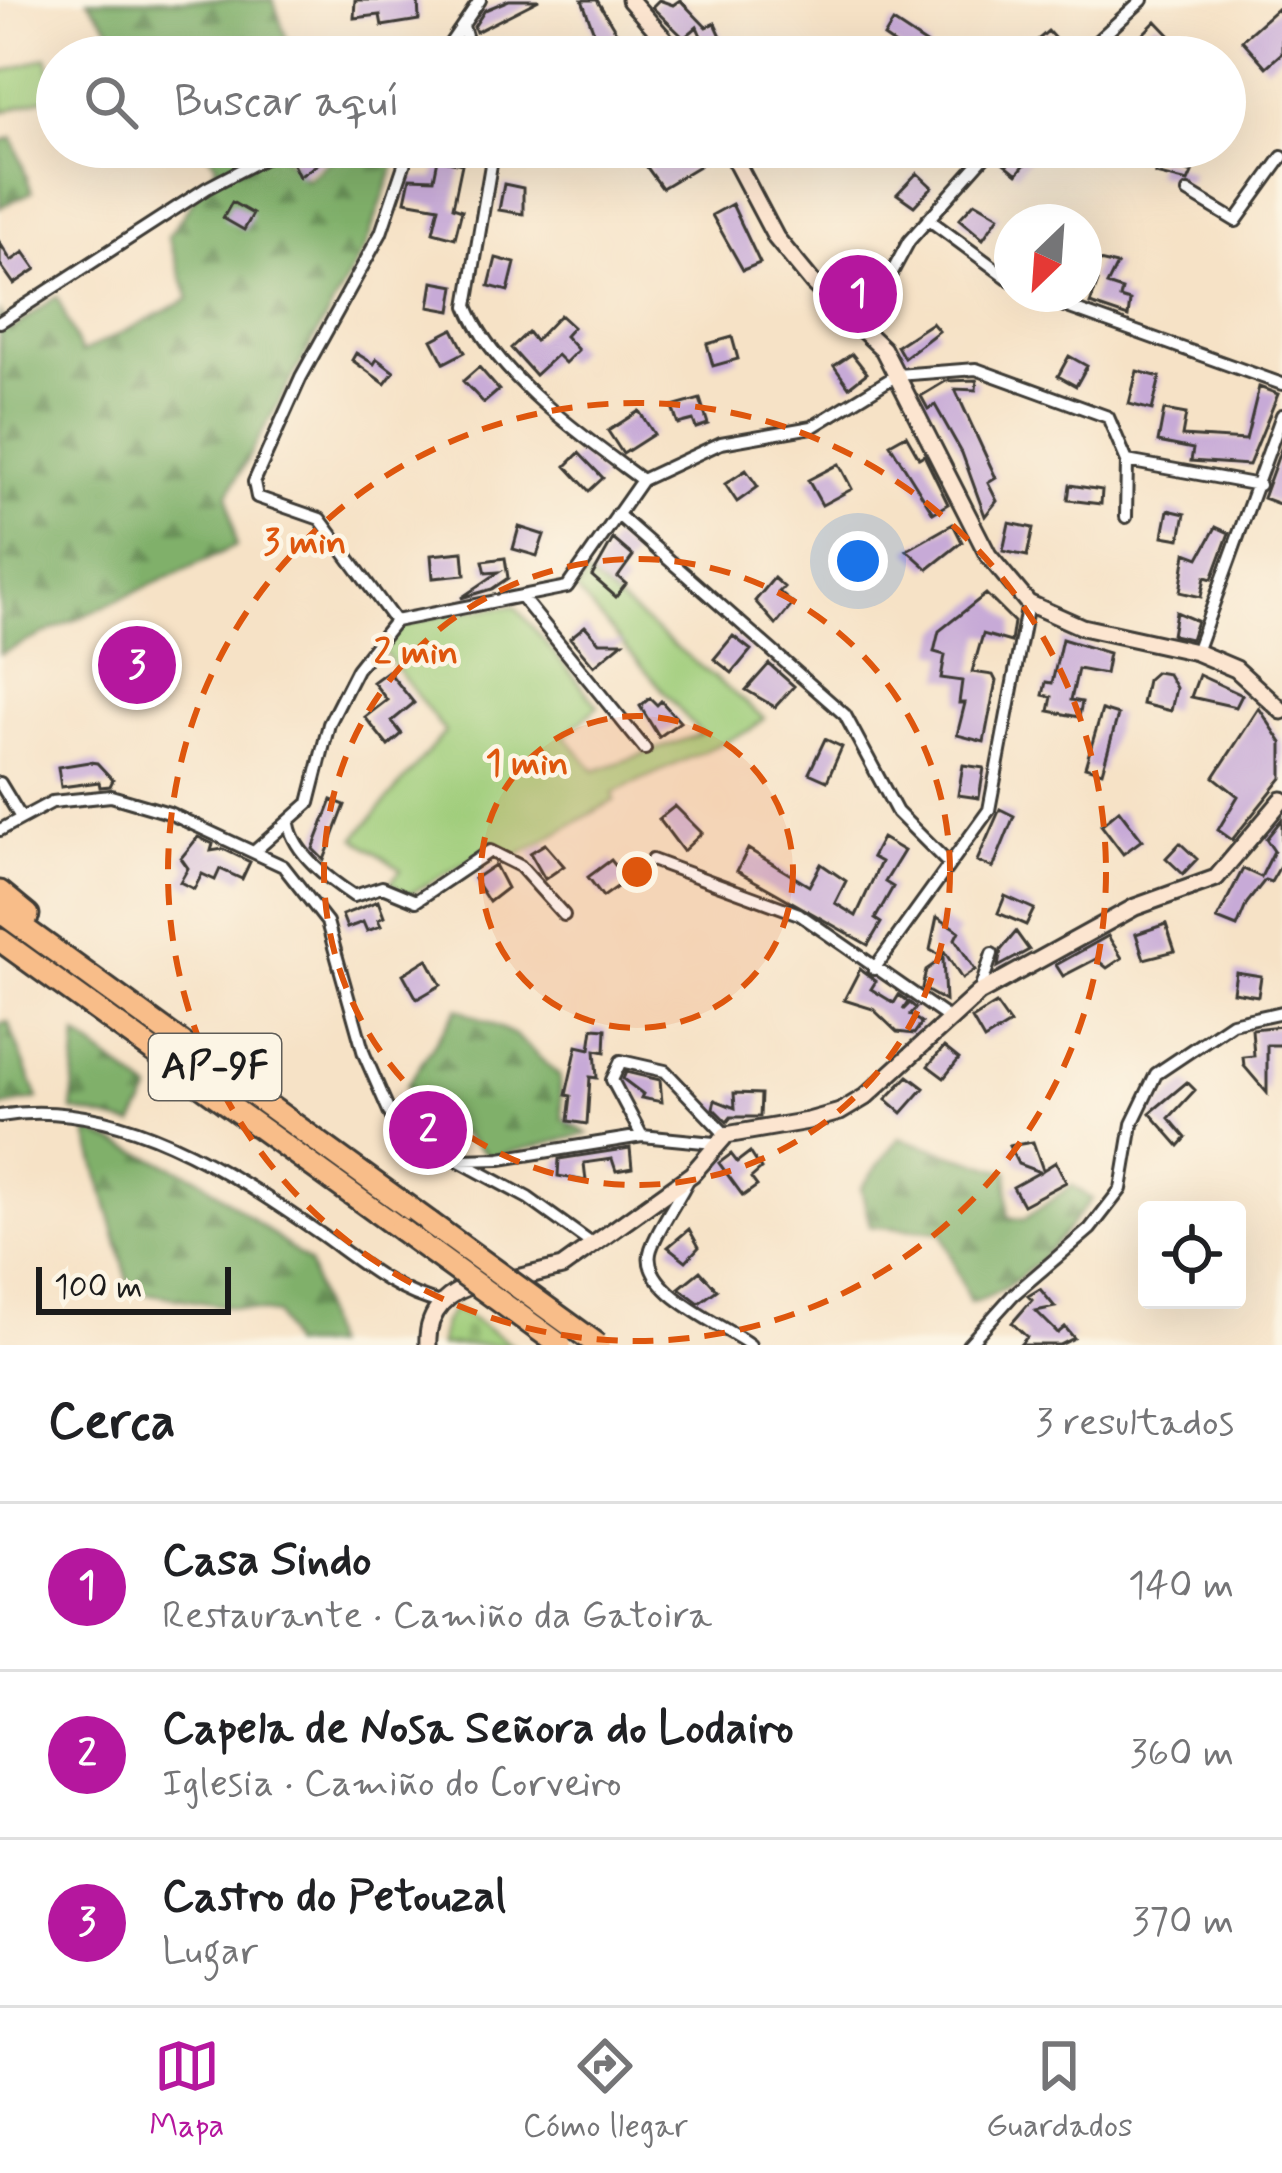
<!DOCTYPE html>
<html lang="es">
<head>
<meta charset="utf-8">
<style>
  body { margin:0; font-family:Mynerve,sans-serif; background:#f2f2f2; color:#202124 }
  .controls { position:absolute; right:36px; bottom:36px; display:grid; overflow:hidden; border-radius:12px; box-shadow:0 12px 48px #0002 }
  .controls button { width:108px; height:108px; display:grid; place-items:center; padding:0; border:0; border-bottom:3px solid #e0e0e0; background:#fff; color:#202124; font:60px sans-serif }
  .compass { position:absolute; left:994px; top:204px; width:108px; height:108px; border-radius:50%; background:#fff; box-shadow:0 12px 48px #0002; rotate:205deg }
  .scale { position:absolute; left:36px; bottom:30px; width:195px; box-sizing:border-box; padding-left:12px; border:6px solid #1c1c1c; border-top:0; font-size:33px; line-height:42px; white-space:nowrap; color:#1c1c1c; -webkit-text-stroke:9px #fcf5e5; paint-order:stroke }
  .you { position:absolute; left:858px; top:561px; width:42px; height:42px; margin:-30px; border:9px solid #fff; border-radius:50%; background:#1a73e8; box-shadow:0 0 0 18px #1a73e833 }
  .badge { display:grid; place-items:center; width:78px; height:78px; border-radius:50%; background:#b5179e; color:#fff; font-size:39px; font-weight:700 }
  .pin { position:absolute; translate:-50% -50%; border:6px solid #fff; box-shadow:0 3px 12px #0006 }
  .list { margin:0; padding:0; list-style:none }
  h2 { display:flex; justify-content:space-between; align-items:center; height:156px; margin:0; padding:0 48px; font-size:51px }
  h2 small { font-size:39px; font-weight:400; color:#757577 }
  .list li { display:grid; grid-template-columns:78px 1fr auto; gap:36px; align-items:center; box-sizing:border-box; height:168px; padding:0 48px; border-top:3px solid #e0e0e0 }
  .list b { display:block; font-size:45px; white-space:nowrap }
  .list p { margin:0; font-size:39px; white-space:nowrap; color:#757577 }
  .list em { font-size:39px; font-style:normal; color:#757577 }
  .icon { flex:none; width:66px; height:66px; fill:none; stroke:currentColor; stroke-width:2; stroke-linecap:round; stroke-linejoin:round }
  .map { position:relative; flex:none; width:1282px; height:1345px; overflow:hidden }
  .search { position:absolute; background:#fff; box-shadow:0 12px 48px #0002; left:36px; right:36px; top:36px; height:132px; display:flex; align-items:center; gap:30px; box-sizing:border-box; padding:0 42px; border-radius:66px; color:#757577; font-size:45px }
  .sheet { height:660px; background:#fff }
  nav { display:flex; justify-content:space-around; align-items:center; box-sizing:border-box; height:168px; border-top:3px solid #e0e0e0; background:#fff; font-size:33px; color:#757577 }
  nav a { display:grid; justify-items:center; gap:6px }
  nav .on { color:#b5179e }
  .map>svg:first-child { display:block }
</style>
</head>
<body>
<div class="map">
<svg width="1282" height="1345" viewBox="0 0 1282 1345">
  <defs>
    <pattern id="forest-firs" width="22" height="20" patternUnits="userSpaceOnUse" patternTransform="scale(3)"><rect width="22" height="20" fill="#80b06b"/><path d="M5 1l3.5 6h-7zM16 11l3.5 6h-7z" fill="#688e57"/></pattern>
    <pattern id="cemetery-stones" width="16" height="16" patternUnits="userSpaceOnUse" patternTransform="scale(3)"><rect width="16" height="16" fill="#a0cd7b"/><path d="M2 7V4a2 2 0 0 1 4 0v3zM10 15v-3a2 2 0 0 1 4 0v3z" fill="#89af6a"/></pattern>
  </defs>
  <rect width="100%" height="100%" fill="#fcf5e5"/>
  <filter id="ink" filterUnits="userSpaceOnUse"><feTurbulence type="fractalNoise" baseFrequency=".00833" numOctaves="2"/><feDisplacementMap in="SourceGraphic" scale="24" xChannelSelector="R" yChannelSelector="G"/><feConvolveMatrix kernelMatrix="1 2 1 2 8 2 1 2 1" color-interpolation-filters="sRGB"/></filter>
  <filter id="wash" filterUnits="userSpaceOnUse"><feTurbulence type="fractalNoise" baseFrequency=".004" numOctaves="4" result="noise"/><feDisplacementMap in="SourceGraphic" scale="48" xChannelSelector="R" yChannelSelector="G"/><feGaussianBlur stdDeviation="2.7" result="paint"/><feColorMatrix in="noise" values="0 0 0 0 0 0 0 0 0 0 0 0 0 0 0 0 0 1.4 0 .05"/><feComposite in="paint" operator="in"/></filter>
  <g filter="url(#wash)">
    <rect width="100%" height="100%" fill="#f6e2c6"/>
    <path fill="#a0cd7b" stroke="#5e744c" stroke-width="3" d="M47,57L57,94L3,112L0,73Z
      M587,575L764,718L752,729L613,793L615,800L515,857L493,847L408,895L390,883L401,870L355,838L445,732L383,651L397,627L446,613L515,606L598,706L565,736L595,771L701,734L576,590Z"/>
    <path fill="url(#forest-firs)" stroke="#4e6644" stroke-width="3" d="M88,0H273L293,57H132Z
      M13,138L32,192L0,207V141Z
      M203,147H290L284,156L306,180L347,147H401L366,246L228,494L236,546L0,654V313L10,331L57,296L81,353L189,299L168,237L217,165Z
      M458,1008L515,1035L559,1076L563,1119L588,1134L490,1157L406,1087Z
      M8,1022L38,1099L0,1107V1024Z
      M77,1035L151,1092L133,1125L72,1110Z
      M86,1130L199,1178L309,1263L331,1345H290L277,1314L131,1291Z
      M899,1138L1008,1172V1217L1024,1220L1072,1185L1092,1199C1057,1242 1024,1288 970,1303L941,1232L870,1226L861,1188Z"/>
    <path fill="url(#cemetery-stones)" stroke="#5e744c" stroke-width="3" d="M454,1308L513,1345H439L444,1322Z"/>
    <g id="blocks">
      <path fill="#c7aad7" d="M355,0H418L419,20L382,26L380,15L354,18Z
        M509,0H539L476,32L474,27L485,10Z
        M582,0H597L618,35L598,43Z
        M659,0L673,5L680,0L706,27L715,23L727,49L710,56L697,27L684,38L652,7Z
        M1277,9L1282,15V53L1266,67L1242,40Z
        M1156,21L1175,41L1159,57L1138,39Z
        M893,22L931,47L924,57H913L884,37Z
        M1048,31L1067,52L1061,57H1044L1033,44Z
        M310,147H342L299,177L291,160Z
        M672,147H692L702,157L699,166L662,188L646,166Z
        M1011,147L1031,157L1017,174L1000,160Z
        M1158,158L1192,173L1188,182L1155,174Z
        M438,159L462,164L453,207L462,210L455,238L433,232L439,207L405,201L410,178L434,179Z
        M917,173L932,187L914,206L897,194Z
        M504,184L523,188V214L499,210Z
        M232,202L253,214L244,230L223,218Z
        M975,202L999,216L983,239L959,219Z
        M732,204L760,263L743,270L712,215Z
        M0,243L11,261L24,252L36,269L14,284L0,264Z
        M496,258L515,263L508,291L489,286Z
        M1099,261L1117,265L1107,285L1122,290L1120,298L1130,301L1128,317L1090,304L1098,282L1090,279Z
        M843,267L857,281L864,273L875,283L855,306L827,280Z
        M433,282L455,286L451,311L429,307Z
        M560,315L573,327L565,336L578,350L565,363L557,355L535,375L511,348L528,332L535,341Z
        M932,323L939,331L904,358L897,346Z
        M453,329L465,352L444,363L432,340Z
        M732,337L738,359L713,366L707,344Z
        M356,353L374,364L377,359L394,372L385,384L352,360Z
        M852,354L867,373L849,387L834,366Z
        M1069,356L1087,366L1076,386L1058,376Z
        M479,367L499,390L484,403L463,381Z
        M1137,371L1160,377L1152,410L1129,404Z
        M977,380L976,390L955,389L996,478L988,483L997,501L985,516L962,453L935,405L928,409L921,396L946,381Z
        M1259,387L1278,394L1249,465L1191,461L1193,449L1158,442L1164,410L1186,414L1182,436L1246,440Z
        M700,399L708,424L696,428L693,420L678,424L672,407Z
        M639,411L654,434L623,454L608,431Z
        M906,435L919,458L924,455L948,504L933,513L890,444Z
        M1282,446V505L1263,498Z
        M579,453L603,478L589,491L566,466Z
        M839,464L852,489L822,505L808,480Z
        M746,470L758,487L737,502L725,484Z
        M1070,485L1102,490L1101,504L1068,500Z
        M1168,510L1185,514L1180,539L1163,536Z
        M1009,523L1033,528L1027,556L1003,551Z
        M953,524L962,542L928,569L907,550Z
        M519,527L544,535L537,556L513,549Z
        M1216,527L1229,533L1212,579L1205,577L1201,597L1180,592L1186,553L1199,558Z
        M613,539L633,556L618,577L626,584L616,597L592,576Z
        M463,552L465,575L433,578L431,555Z
        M505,558L508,578L492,589L461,598L499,572L486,573L483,561Z
        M774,578L784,587L779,592L793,604L776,625L755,601Z
        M986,594L1014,622L1011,642L983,634L972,672L993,675L996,681L984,742L957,735L965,703H959L962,681L941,678L945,655L934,652L939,631Z
        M1176,612L1197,621L1191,639L1172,635Z
        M585,626L599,642H623L594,666L570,638Z
        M733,636L751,650L732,673L714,659Z
        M1062,639L1109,653L1105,674L1078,669L1071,700L1082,702L1079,717L1049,711L1052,697L1043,695L1046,682L1052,683Z
        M769,664L794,686L775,707L746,690Z
        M388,671L414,703L392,721L402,734L388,746L365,717L387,700L373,682Z
        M1156,672L1168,674L1176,688L1171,711L1142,704L1147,680Z
        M1199,675L1242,695L1236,707L1191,697Z
        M650,698L657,705L661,701L680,722L659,737L640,706Z
        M1259,708L1282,743V778L1232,840L1218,830L1238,796L1214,777Z
        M1102,710L1118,715L1102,772L1085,767Z
        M825,739L842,747L827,781L809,773Z
        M89,762L97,763L113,780L110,786L100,787L99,782L61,787L58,767Z
        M963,765L984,768L979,798L958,795Z
        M332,800L345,805L324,860L313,849Z
        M675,806L702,833L683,851L659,819Z
        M1000,809L1014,816L993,868L977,861Z
        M1119,810L1142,840L1123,854L1101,825Z
        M1282,819V863L1271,882L1265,880L1247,903L1237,927L1217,919L1243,869L1261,877L1274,851L1266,839Z
        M198,837L213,844L211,851L223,849L250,862L242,879L220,869L215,880L202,874L194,889L180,882L188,868L181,858Z
        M882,838L904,851L885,882L893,887L875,919L881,923L868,945L737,871L748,849L809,886L821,864L846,881L835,903L856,916L881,862L872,857Z
        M1180,843L1197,859L1183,874L1166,858Z
        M545,844L564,866L545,879L530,853Z
        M611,860L627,880L603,897L588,877Z
        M495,865L507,888L489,902L474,879Z
        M1005,896L1034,909L1026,925L998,913Z
        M378,901L384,917L378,920L381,926L367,931L363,922L347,928L342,915Z
        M937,917L959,931L955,939L975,970L962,979L942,948L943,957L930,950Z
        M1166,924L1175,951L1144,959L1136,934Z
        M1016,932L1029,950L998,967L1001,950Z
        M1108,936L1122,958L1107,968L1096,959L1063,976L1056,965Z
        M943,958L945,1001L922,988L926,970Z
        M427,959L441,985L417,999L403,974Z
        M860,969L876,981L871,989L894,1003L899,995L908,1002L903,1010L910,1003L916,1008L910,1015L922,1023L914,1034L897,1032L873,1009L844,1000Z
        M1236,972L1261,976L1258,996L1233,992Z
        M996,1004L1010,1024L984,1040L972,1019Z
        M1282,1026V1045H1267V1093L1244,1066L1243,1057L1254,1056L1252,1029Z
        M593,1028L606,1029L605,1052L595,1050L597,1078L590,1077L587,1124L568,1121L571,1096L566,1095L577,1046L590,1049Z
        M944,1047L959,1059L944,1078L928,1066Z
        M626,1072L660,1080L662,1102L641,1098L643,1094L623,1079Z
        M908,1076L924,1088L902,1113L886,1099Z
        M1187,1082L1195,1090L1169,1118L1186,1138L1179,1146L1150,1113Z
        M734,1093L761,1094L760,1117H731L727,1122L713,1108L715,1100L735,1108Z
        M410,1109L449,1132L443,1141L404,1120Z
        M1033,1142L1043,1170L1056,1162L1066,1182L1023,1205L1013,1187L1040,1172L1018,1164L1009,1146Z
        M630,1148L632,1168L616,1171L612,1159L584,1163L586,1181L558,1176L559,1159Z
        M750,1152L761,1169L751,1178L757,1186L743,1196L719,1163L731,1154L737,1162Z
        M689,1229L699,1247L686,1261L668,1247Z
        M700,1271L717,1290L699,1303L679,1288Z
        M1040,1289L1055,1307L1036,1311L1058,1333L1065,1327L1074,1338L1060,1345H1020L1027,1337L1012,1323L1032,1300L1028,1296Z"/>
    </g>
  </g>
  <g filter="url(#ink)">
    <use href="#blocks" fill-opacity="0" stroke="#3d3a36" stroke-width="3"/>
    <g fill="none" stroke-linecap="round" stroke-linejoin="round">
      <defs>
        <path id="street" d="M463,26L472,57
          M441,57L480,0
          M1080,57L1142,0
          M494,147L467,306C495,376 583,436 642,480
          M494,156L536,151
          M1188,192L1236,221L1282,157
          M928,219L1012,281
          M1031,294L1282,384
          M0,322L207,188L285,147
          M862,328L909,241L993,147
          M617,514L845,715L897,812L949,864
          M1126,517L1127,461
          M523,599L645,749
          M395,621L320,519L257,497L254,482L301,377L381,233L410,147
          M1196,652L1282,415
          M0,783L20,816
          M289,824C294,854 330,880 354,896L382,887L416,901L490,851L520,866L564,915
          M0,830L52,802L111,796L169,813L283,866L327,922L364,1054L396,1127L528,1198L592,1244
          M256,850L309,803L329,724L357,669L395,621L567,587L642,480L721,443L812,427L897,375L976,369L1108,417L1127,461L1259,485
          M652,860L799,914L947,1017
          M874,969L989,810L1028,603
          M979,993L992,954
          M0,1116C117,1096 231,1172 322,1235C360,1262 395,1292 441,1303
          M642,1136L612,1080L621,1061L665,1071L726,1135
          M459,1160L500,1159L642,1136L714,1143
          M688,1180C677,1202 659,1226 651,1249C637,1291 726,1326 750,1345
          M968,1345L1013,1295L1090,1229L1121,1189L1132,1124L1156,1074L1232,1023L1282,1012"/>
        <path id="secondary" d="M630,0L680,57
          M728,147L776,238L813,283L883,349L988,555L1028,603L1082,627L1196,652L1236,669L1282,711
          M504,1281L562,1267L692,1174L726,1135L808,1121L840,1112L865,1097L979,993L1135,907L1216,878L1282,800
          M428,1345C426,1312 449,1289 481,1284"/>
        <path id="highway" d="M0,892L28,915
          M0,911L430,1223
          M0,940L400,1229"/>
      </defs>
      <use href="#street" stroke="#3d3a36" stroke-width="16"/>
      <use href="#secondary" stroke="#3d3a36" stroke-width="21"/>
      <use href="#highway" stroke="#3d3a36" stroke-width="27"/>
      <use href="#street" stroke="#fff" stroke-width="10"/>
      <use href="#secondary" stroke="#fce5d0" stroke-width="15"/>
      <use href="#highway" stroke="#f8bd89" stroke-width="21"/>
      <defs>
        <path id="highway-bridge" d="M430,1223L598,1345
          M400,1229L560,1345"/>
      </defs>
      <use href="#highway-bridge" stroke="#3d3a36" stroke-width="27" stroke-linecap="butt"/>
      <use href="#highway-bridge" stroke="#f8bd89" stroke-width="21"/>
    </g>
  </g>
  <circle cx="637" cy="872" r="156" fill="#de560d" fill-opacity=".12"/>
  <g fill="none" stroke="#de560d" stroke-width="6" stroke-dasharray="21 15">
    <circle cx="637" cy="872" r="156"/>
    <circle cx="637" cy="872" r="313"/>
    <circle cx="637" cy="872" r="469"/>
  </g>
  <g text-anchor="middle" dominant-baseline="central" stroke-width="9" stroke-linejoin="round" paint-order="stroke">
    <rect fill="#fcf5e5" stroke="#5f5d58" stroke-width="3" x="149" y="1034" width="132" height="66" rx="9"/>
    <g font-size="39" font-weight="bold" fill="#1c1c1c">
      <text x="215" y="1067">AP-9F</text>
    </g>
  </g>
  <circle cx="637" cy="872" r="18" fill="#de560d" stroke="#fcf5e5" stroke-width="6"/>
  <g font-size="36" text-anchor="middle" font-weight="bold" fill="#de560d" stroke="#fcf5e5" stroke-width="9" stroke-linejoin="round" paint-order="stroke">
    <text x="305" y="553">3 min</text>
    <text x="416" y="663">2 min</text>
    <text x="527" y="774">1 min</text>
  </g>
</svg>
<div class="controls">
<button><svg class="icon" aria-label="locate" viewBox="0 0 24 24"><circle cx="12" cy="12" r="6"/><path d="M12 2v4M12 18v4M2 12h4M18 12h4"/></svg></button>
</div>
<svg class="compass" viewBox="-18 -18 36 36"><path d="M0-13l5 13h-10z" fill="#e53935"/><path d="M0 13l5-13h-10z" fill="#757577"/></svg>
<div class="scale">100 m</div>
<div class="you"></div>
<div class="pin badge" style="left:858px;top:294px">1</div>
<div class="pin badge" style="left:428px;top:1130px">2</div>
<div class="pin badge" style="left:137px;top:665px">3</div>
<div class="search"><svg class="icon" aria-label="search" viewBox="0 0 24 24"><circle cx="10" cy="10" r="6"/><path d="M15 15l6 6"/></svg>Buscar aquí</div>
</div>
<section class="sheet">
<h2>Cerca<small>3 resultados</small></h2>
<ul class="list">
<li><span class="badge">1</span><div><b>Casa Sindo</b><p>Restaurante · Camiño da Gatoira</p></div><em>140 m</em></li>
<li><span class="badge">2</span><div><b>Capela de Nosa Señora do Lodairo</b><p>Iglesia · Camiño do Corveiro</p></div><em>360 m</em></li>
<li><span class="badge">3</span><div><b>Castro do Petouzal</b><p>Lugar</p></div><em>370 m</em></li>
</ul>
</section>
<nav>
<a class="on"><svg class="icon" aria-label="map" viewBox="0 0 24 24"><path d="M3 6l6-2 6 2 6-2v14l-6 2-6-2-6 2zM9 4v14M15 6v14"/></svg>Mapa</a>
<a><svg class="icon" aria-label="directions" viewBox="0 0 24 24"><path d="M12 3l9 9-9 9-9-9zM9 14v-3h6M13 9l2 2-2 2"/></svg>Cómo llegar</a>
<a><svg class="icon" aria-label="saved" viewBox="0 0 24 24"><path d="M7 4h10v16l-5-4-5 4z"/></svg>Guardados</a>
</nav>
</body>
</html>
